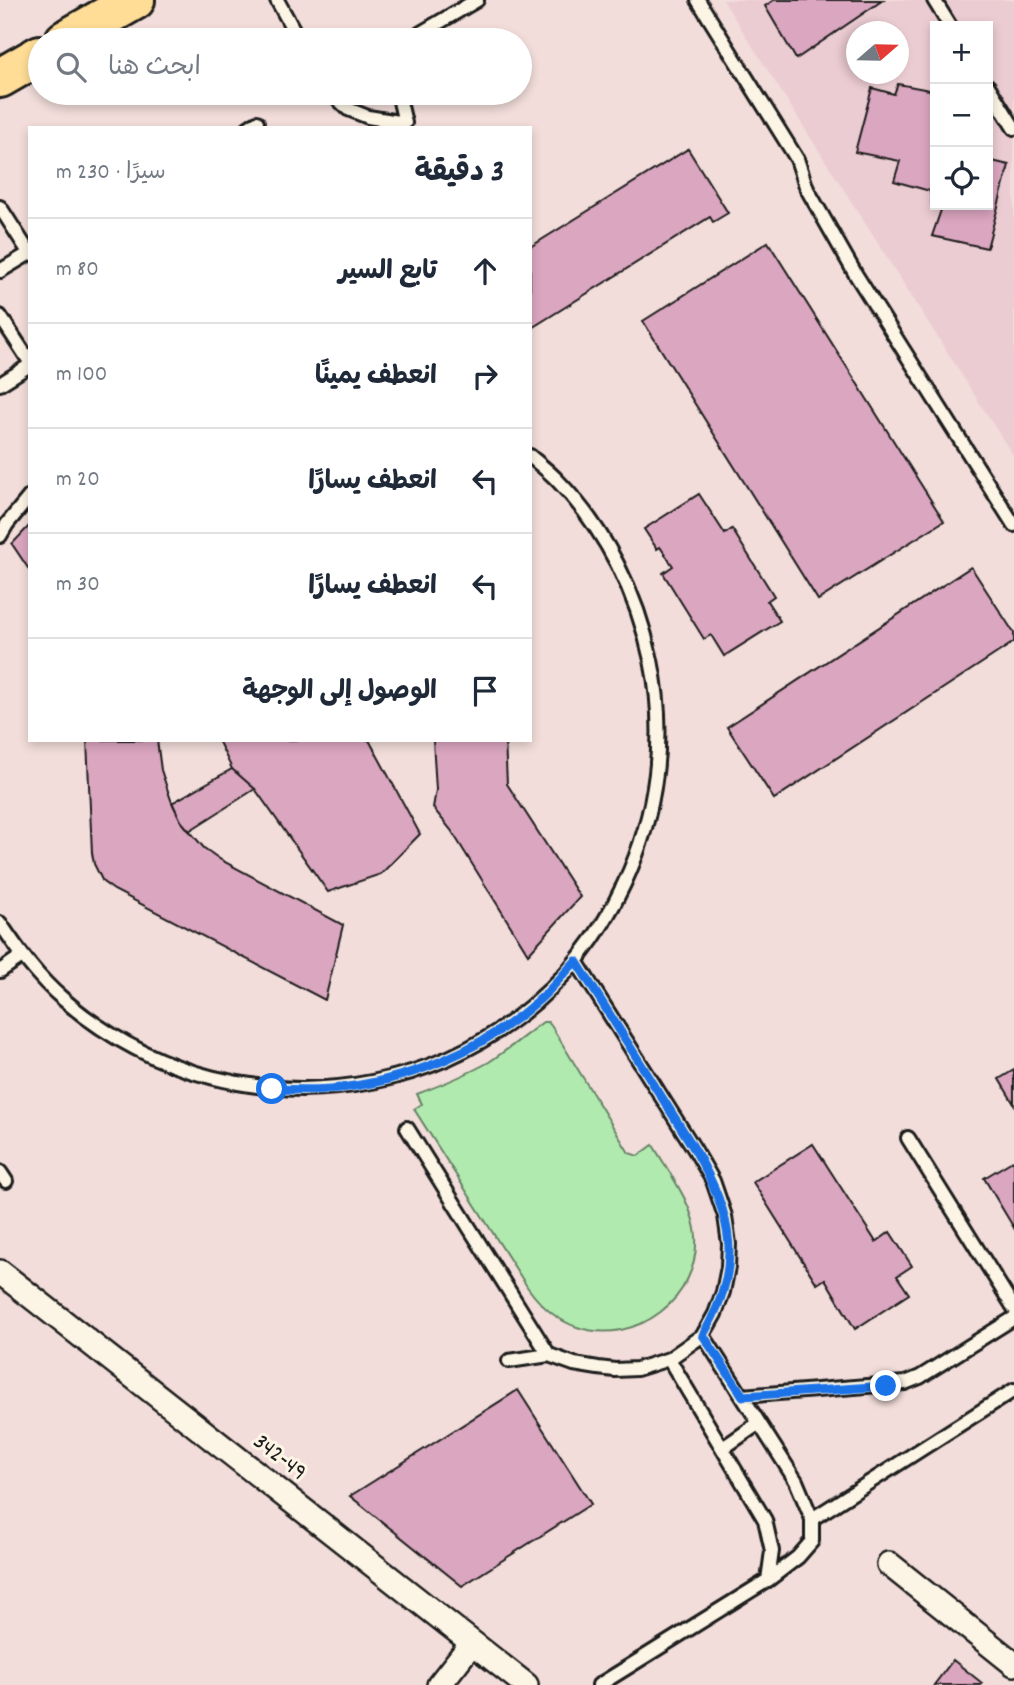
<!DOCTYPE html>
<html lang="ar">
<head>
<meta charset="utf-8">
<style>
  body { margin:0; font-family:Dekko,"Playpen Sans Arabic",sans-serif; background:#f2f2f3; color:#1f2937; direction:rtl }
  .controls { position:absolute; right:21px; top:21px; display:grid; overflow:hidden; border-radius:0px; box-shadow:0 4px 10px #0003 }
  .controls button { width:63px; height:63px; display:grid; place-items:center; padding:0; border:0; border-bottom:2px solid #e0e1e3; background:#fff; color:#1f2937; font:35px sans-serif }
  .compass { position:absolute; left:846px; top:21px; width:63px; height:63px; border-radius:50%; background:#fff; box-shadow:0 4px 10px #0003; rotate:70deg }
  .stop { position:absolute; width:21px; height:21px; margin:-16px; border:5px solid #1a73e8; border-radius:50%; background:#fff }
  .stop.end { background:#1a73e8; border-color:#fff; box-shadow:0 2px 7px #0008 }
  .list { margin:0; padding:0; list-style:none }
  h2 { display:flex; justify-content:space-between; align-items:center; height:91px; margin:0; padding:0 28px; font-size:30px }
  h2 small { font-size:23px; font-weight:400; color:#747a83 }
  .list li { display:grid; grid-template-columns:46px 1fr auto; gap:21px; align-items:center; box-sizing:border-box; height:105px; padding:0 28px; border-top:2px solid #e0e1e3 }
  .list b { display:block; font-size:26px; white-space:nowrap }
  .list em { font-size:23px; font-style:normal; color:#747a83 }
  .icon { flex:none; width:38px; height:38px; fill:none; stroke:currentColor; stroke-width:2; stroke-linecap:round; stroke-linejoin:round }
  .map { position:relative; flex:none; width:1014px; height:1685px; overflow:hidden; direction:ltr }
  .search { position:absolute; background:#fff; box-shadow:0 4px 10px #0003; left:28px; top:28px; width:504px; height:77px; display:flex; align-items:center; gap:18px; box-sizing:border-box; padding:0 24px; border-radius:38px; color:#747a83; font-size:26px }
  .panel { position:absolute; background:#fff; box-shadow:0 4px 10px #0003; left:28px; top:126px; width:504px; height:616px; border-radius:0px; direction:rtl }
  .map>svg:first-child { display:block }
</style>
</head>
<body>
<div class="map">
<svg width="1014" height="1685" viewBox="0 0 1014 1685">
  <rect width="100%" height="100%" fill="#f2ddda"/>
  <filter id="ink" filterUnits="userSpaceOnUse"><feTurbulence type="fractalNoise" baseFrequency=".0143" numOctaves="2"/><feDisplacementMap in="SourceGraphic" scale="14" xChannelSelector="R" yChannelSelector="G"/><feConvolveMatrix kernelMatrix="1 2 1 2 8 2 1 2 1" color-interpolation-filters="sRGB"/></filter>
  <g filter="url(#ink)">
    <path fill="#ebccd2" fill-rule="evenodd" d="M723,0H1014V457ZM935,26H988V205H935ZM856,32H898V74H856Z"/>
    <path fill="#b1eaaf" stroke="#668366" stroke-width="2" d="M543,1022H548L552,1027L629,1153L638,1156L653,1145C669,1173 693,1203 696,1236C700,1298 636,1347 577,1327C556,1320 541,1306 528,1288L414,1109L422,1104L417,1094C441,1085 466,1075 489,1062C508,1050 525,1035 543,1022Z"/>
    <path fill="#dba6c0" stroke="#1c1c1c" stroke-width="2" d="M774,0H883L796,59L765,6Z
      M898,84L935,91V205H988V160L1009,165L987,248L932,236L941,210L932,206L930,191L894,181L900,161L855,152L872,88L894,94Z
      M688,149L728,213L713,222L710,217L530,329V247Z
      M768,242L944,521L818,600L643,321Z
      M699,494L725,534L732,529L774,596L767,601L780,621L724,656L711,635L704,639L663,573L673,566L660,547L657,549L644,529Z
      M30,525V571L12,544Z
      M971,567L1014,633V642L774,799L727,727Z
      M87,740H157L161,770L171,800L181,821L204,848L221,860L343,925L325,1000L114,890L103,882L94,864L92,853Z
      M218,740H369L420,834L381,874L328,892L255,789L232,769Z
      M433,740H505L507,784L580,897L528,954L451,830L433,808L436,790Z
      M232,769L255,789L189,831L181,821L172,803Z
      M1014,1070V1104L999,1079Z
      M813,1144L876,1242L890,1232L912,1266L897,1276L909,1294L855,1329L825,1279L817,1284L753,1182Z
      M1014,1160V1228L984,1178Z
      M518,1390L591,1504L462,1586L350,1496Z
      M953,1660L982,1683L980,1685H934Z"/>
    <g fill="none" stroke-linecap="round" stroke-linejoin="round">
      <defs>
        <path id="service" d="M277,0L299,40
          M698,0L797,159L807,189L856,275L1014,525
          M934,0L950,26
          M409,40L477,0
          M988,86L1014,128
          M332,93L348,109L368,117L405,123L398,93
          M248,128L257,122
          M0,207L30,254
          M0,271L30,253
          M0,316L30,362
          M0,384L30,365
          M0,536L7,524L30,496
          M0,923C18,950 38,978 63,999C243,1155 523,1102 624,884C657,814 667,736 651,660C637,594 606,530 558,481C550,472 539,464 530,456
          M0,971L22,956
          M407,1128L549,1355
          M908,1138L1014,1308
          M0,1172L6,1181
          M669,1359L765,1520L772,1551L768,1580
          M509,1361L549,1355L574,1364L598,1368L615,1370L637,1369L669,1359L703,1335L715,1314L723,1292L728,1267L729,1244L725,1216L713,1181L695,1150L576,961
          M742,1396L905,1383L920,1377L1014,1318
          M723,1448L759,1423
          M812,1519L1014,1390
          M599,1685L768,1580L798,1557L812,1541V1519L796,1481L703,1335"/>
        <path id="minor" d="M0,1272L526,1685
          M889,1564L1014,1664
          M439,1685L472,1643"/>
        <path id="trunk" d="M65,40L135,0
          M0,78L40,55"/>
      </defs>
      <use href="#service" stroke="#1c1c1c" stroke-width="18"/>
      <use href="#minor" stroke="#1c1c1c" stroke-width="28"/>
      <use href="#trunk" stroke="#1c1c1c" stroke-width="44"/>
      <use href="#service" stroke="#fcf5e5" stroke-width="12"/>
      <use href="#minor" stroke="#fcf5e5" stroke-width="23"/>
      <use href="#trunk" stroke="#ffdd96" stroke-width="38"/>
    </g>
  </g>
  <g fill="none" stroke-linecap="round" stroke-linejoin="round" filter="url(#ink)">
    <path stroke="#1a73e8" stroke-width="9" d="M272,1089C291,1089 311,1091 331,1089C406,1082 482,1051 539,1000C552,989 563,974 576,961L695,1150C733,1217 744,1266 703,1335L743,1396L886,1386"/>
  </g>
  <g text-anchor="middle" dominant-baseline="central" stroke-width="6" stroke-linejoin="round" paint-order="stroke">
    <g font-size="24" fill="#1c1c1c" stroke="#fcf5e5">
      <text transform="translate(279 1458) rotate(38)">342-49</text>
    </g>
  </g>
</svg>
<div class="controls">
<button>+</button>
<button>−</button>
<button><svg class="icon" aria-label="locate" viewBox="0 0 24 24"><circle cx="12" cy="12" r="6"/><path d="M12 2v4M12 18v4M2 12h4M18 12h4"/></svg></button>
</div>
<svg class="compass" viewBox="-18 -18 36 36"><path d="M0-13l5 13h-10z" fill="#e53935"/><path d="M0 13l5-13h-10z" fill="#747a83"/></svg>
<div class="stop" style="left:272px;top:1089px"></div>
<div class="stop end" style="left:886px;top:1386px"></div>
<div class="search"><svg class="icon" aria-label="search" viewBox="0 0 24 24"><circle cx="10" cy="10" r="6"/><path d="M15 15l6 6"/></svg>ابحث هنا</div>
<section class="panel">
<h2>3 دقيقة<small>سيرًا · 230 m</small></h2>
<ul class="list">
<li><svg class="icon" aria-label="ahead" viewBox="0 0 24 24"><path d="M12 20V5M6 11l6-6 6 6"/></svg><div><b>تابع السير</b></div><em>80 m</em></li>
<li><svg class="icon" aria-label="right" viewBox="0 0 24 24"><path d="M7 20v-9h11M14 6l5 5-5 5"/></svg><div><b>انعطف يمينًا</b></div><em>100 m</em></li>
<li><svg class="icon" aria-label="left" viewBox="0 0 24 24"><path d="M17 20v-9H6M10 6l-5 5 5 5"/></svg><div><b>انعطف يسارًا</b></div><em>20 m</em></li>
<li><svg class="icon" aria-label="left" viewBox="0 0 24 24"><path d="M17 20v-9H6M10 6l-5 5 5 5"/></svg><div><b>انعطف يسارًا</b></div><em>30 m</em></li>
<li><svg class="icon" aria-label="arrive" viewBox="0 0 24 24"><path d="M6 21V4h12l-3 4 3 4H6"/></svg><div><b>الوصول إلى الوجهة</b></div></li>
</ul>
</section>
</div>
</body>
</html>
